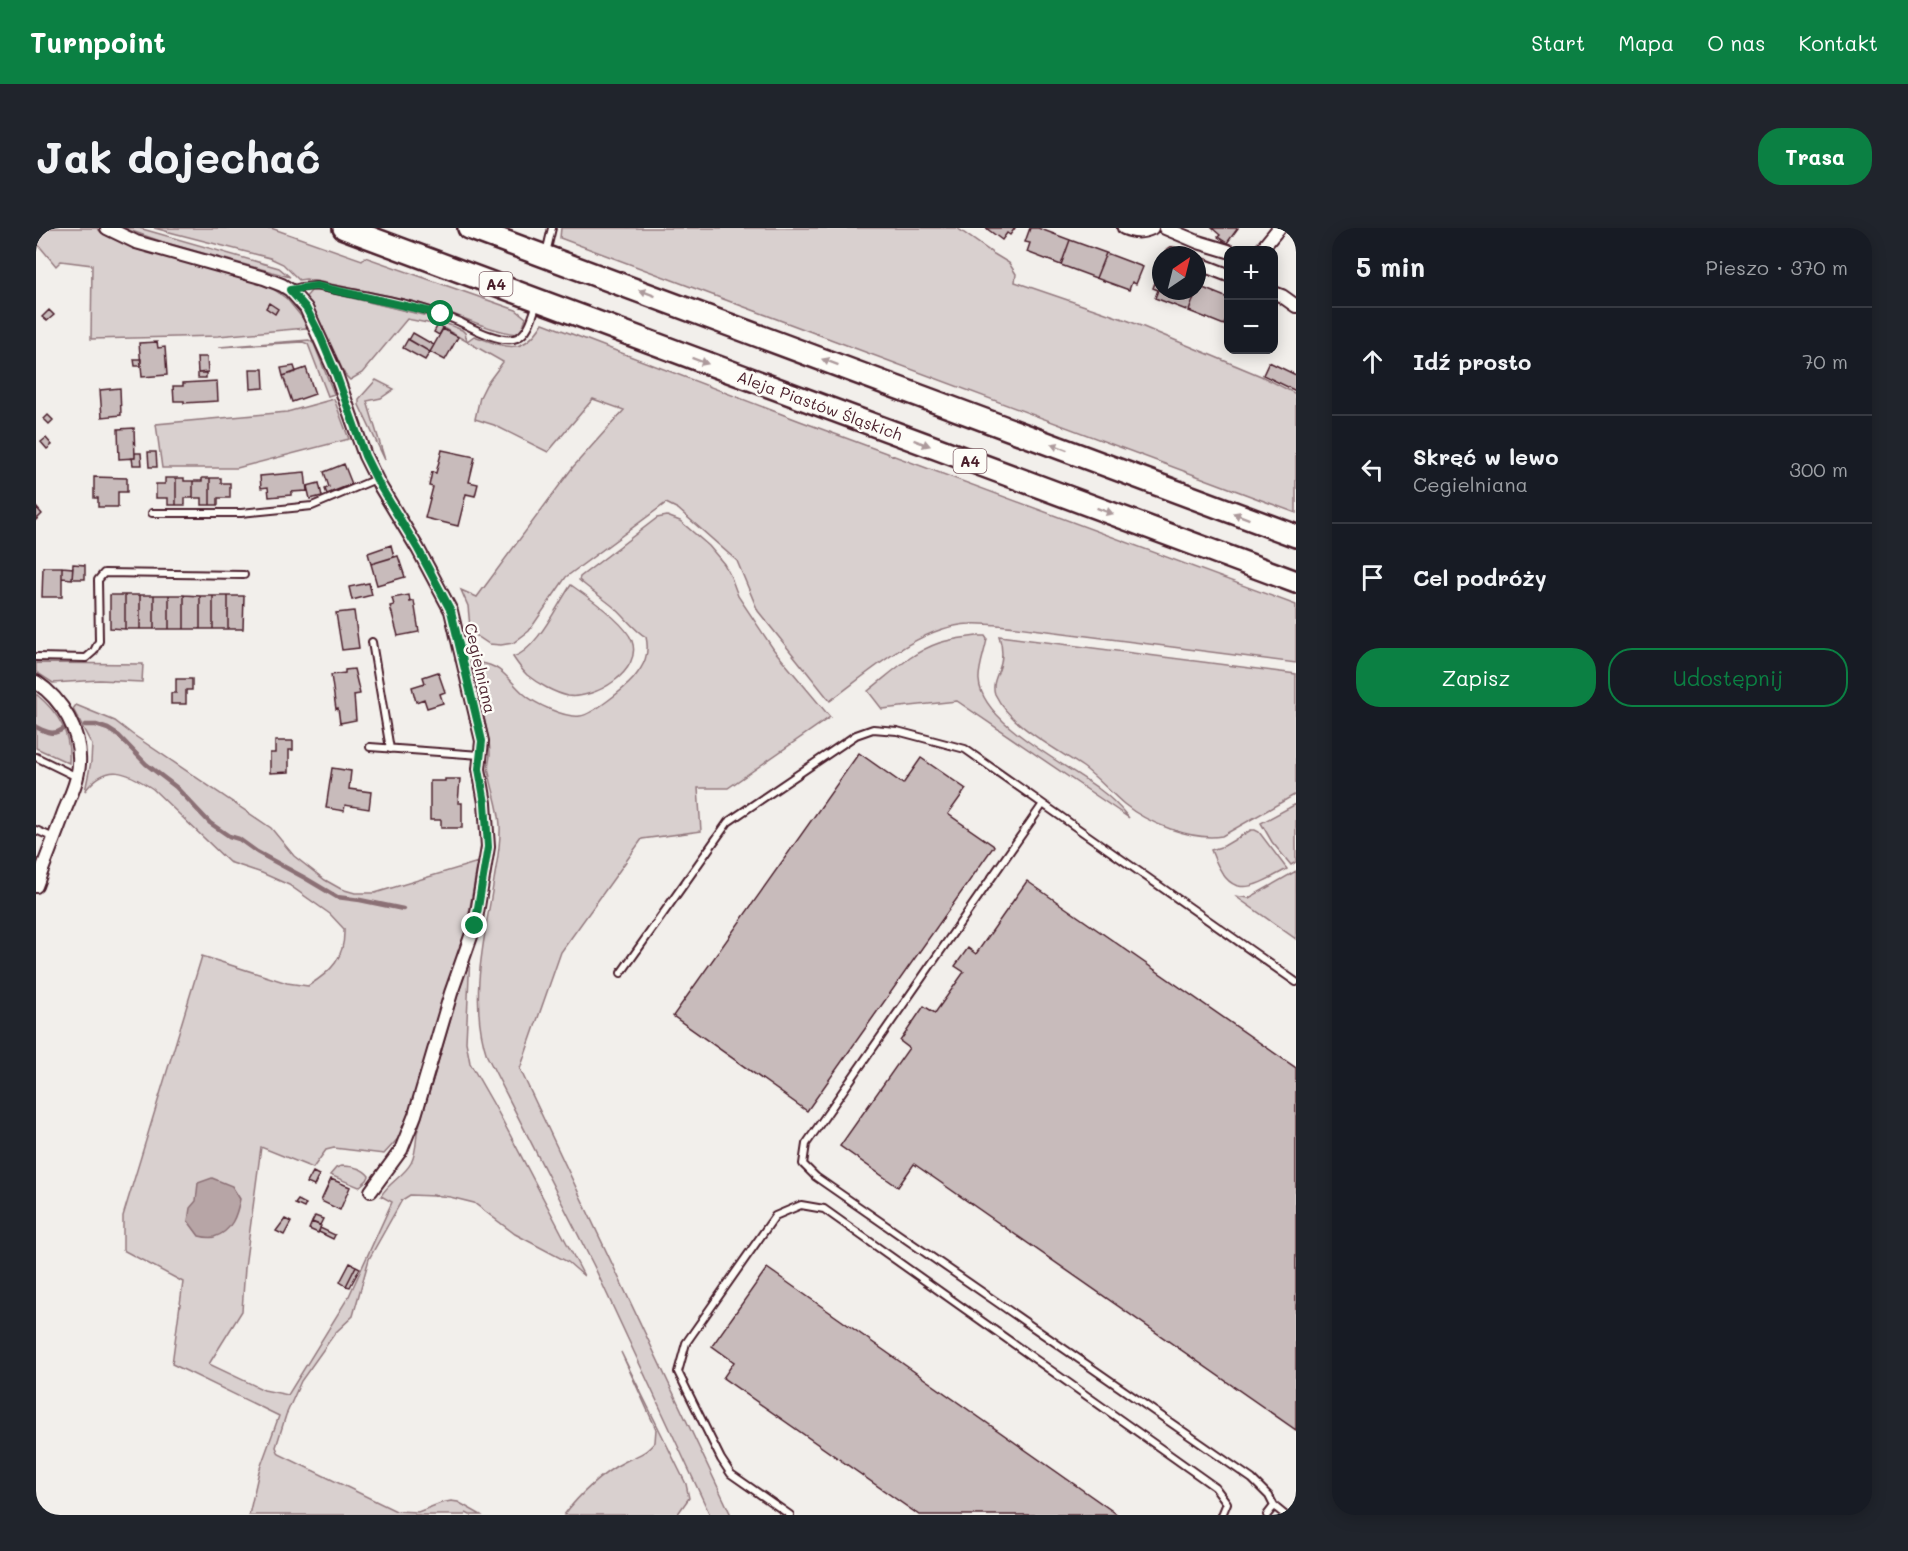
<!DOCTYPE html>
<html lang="pl">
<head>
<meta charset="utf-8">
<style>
  body { margin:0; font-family:Mali,sans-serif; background:#20242c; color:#f1f3f6 }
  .controls { position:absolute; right:18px; top:18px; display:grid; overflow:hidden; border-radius:12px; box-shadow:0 3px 15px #0003 }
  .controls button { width:54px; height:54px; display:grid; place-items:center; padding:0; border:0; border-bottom:2px solid #363941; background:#171b24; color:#f1f3f6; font:30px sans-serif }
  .compass { position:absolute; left:1116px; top:18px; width:54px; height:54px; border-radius:50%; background:#171b24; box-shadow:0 3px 15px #0003; rotate:35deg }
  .stop { position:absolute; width:18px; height:18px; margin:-14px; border:4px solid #0b8043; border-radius:50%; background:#fff }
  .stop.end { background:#0b8043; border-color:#fff; box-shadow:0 2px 6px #0008 }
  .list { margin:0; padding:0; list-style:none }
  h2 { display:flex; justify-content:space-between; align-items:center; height:78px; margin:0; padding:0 24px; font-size:26px }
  h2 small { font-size:20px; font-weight:400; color:#9ea1a6 }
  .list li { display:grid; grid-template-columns:39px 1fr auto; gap:18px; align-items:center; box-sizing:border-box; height:108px; padding:0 24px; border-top:2px solid #363941 }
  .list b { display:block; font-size:22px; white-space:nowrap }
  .list p { margin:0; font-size:20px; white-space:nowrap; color:#9ea1a6 }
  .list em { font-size:20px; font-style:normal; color:#9ea1a6 }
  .actions { display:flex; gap:12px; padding:18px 24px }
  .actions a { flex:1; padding:14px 0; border:2px solid #0b8043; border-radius:24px; text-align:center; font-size:21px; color:#0b8043 }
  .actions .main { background:#0b8043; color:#fff }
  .icon { flex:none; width:33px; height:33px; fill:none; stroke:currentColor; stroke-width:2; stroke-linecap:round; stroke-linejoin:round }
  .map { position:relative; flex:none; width:1260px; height:1287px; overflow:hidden; border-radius:24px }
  header { display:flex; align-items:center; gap:36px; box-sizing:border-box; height:84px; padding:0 30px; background:#0b8043; color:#fff }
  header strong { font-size:28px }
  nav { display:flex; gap:33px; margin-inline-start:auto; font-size:21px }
  .intro { display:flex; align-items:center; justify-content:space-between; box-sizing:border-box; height:144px; padding:0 36px }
  h1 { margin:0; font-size:42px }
  .button { padding:15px 27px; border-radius:24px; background:#0b8043; color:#fff; font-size:21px; font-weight:700 }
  main { display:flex; gap:36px; padding:0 36px }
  aside { flex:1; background:#171b24; border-radius:24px; box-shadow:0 3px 15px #0003 }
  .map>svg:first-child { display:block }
</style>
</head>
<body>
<header>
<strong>Turnpoint</strong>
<nav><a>Start</a><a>Mapa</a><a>O nas</a><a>Kontakt</a></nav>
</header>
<div class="intro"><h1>Jak dojechać</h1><a class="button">Trasa</a></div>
<main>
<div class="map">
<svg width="1260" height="1287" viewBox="0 0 1260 1287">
  <rect width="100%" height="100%" fill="#f2efeb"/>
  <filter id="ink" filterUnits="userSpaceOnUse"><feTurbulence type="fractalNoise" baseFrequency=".0167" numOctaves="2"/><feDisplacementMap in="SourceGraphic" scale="12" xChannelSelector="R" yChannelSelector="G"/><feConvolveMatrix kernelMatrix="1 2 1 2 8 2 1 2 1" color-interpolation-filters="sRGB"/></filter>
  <g filter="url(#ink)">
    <path fill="#d9d0cf" stroke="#92787d" stroke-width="1.5" d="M0,0H61L66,5L103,22L196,47L236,60L251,71L273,98L270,100L182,108L55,111L56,37L25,33L20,38L0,14Z
      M87,0H103L243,40L254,49L127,14Z
      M118,0H235L326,32L329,29L480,82L490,90L487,99L481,106C456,103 434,92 411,84C365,68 317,61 270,51L263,52L247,36L234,30Z
      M525,0H921L958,26L973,35L980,46L979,54L1093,93L1225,148L1260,166V285L524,10Z
      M275,63H287L391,88L426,102L429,105L431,113L438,108C470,119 486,129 507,95L764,193L1260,377V435L981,399C966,398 949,395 934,396C883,398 834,444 794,473L722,383L701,333L642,281L630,275L530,349L493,403L477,415L465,417L453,416L438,406L434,399L432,378L425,362L441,369L537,239L588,182L557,171L512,224L458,197L439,191L444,169L450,157L467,134L402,97L371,91L326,145L314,152L309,147L280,85L269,70Z
      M273,112L278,116L298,166L292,168L272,116L267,114L183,119Z
      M340,152L358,161L345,170L331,173L349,232L323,177V171Z
      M298,171L313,211L201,240H126L120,196L251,184Z
      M631,288L644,293L673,318L688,336L695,349L702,368L738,422L794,489L692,560H662L665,603L606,611L525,724L484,841L695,1287H674L558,1038L451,828C432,771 449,709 458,652C461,634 465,616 464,597C463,579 456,562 453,544C451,538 454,532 454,526C454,512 449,495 446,481C444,471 435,456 436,446C437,441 441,438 444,435C466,437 473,453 488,466C499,476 529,490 544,488C556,487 589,460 597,451C608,438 614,426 610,409C598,402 591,391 581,382C569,371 555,363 543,352L544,349L621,290Z
      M535,357C551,368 590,396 596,413C607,443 558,472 532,468C519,465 502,456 491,447C486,442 481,435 477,429C501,422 521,377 535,357Z
      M941,408H949L951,411C949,423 942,441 943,452C945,495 1032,537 1063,561C1074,569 1084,579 1093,590L921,473L846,481L832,463C854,446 876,424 903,415C915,411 928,410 941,408Z
      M963,408L1260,446V566L1186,608C1156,613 1111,595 1088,576C1074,564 1062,550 1047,539C1019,520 974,498 959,466C955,455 963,445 965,435C967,425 966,417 963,408Z
      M0,435L107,436L106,454L63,452L17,455L0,444Z
      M0,466C23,485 35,505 33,535L0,520Z
      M40,477L79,493L96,506L235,600L258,628L289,652L305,661L319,665H339L442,634L430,702L368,904L348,926L298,920L290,922L277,940L225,919L209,1039L206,1083L173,1136L228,1162L252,1167L313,1068L356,974L345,968C352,955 368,948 375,935C380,926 380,915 381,905L434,726L430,814L434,835L462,884L548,1048L532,1034L479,1006L438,975L414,969L396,967L398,968L374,967L366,972L333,1031L317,1088L299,1105L265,1153L250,1187L240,1219L243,1226L360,1283L382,1284L405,1275L415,1273L422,1274L445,1287H434L430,1285L429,1287H213L223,1243L243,1188L136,1136L147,1054L87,1022V988L166,728L251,755L272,758C296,743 309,730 308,701L294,686L253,657L226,645L193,634L117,561C90,543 71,534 49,563L55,534L56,517L37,481Z
      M1260,576V634L1255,637L1236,614L1225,595Z
      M1215,602H1219L1223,604L1251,641C1211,663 1194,672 1175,622L1188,618Z
      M1260,643V711L1199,668L1213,670Z
      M305,938C315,938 327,940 333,948L331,952L323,959L294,947L300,940Z
      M585,1124L650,1256L653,1270L641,1287H528C543,1267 566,1245 588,1234C603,1226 607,1228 619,1214L620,1201Z"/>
    <path fill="#b7a5a6" stroke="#8b6f75" stroke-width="1.5" d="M176,950L196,958L204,971C201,986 196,1004 178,1009C174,1010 167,1009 163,1008L152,993L154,980L160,973L162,955Z"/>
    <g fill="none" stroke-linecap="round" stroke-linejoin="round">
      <path stroke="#8b6f75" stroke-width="4.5" d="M49,497H60L72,501L83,508L110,536L140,559L174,595L193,608L203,611L221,624L269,650L301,669L324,672L367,681
        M0,499C10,504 17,508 27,501"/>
    </g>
    <path fill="#c8bbbb" stroke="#4a1f2b" stroke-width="1.5" d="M950,0H979L974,7L971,5L966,12Z
      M994,0H1002L1034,12L1025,37L991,24L994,15L989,14Z
      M1176,0H1202L1191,15L1182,9L1184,7Z
      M1034,12L1070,25L1060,50L1025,37Z
      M1070,25L1107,39L1100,56L1096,54L1093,62L1060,50Z
      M1123,44L1125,45V63H1160L1153,83L1119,70L1122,62L1117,60Z
      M1162,58L1192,70V85L1188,97L1153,83Z
      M233,75L242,81L239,86L230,80Z
      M13,82L18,87L11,93L6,89Z
      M402,97L407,100L403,107L398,104Z
      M407,101L422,109L409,132L394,124Z
      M377,105L398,117L394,124L373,112Z
      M372,111L394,124L389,132L367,120Z
      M121,114L122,120L129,119L131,147L106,149L103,115Z
      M161,129H171L172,144L162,145Z
      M98,131H105V138H99Z
      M1233,134L1260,147V163L1227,147Z
      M258,138L260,144L247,148L245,140Z
      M270,140L279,166L256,174L247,148Z
      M214,141H227L228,160L215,161Z
      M162,145H170V150H162Z
      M181,153L182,173L148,175V173H138L137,158H147V155Z
      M84,160L85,187L66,189L64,162Z
      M12,187L17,192L13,196L8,191Z
      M98,200L99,230L83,231L82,201Z
      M10,210L16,217L11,221L5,214Z
      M406,222L439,229L433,254L442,256L439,268L430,266L422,298L389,290L397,259L393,258L396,244L400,245Z
      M112,224H120L121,239H113Z
      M99,225H105L106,237H97L96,230H99Z
      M308,236L316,256L291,266L289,261L293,259L288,244Z
      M269,244L271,263L255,264V267L233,269L232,259L225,260L224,248Z
      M58,249L91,250V264H82V279H62V270H58Z
      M129,250H140V277H132V270H120V256H129Z
      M140,250H148V253H157V270H149V277H140Z
      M166,250H174V277H166V270H157V253H166Z
      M174,250H185V255H194V270H182V277H174Z
      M283,255L286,268L274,271L271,258Z
      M0,279L6,286L0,292Z
      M355,317L358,329L335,336L332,325Z
      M362,328L369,349L341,357L335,336Z
      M37,336L49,337V351H36Z
      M7,339H26V369H6Z
      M26,339L37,340L36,351L26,350Z
      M333,355L336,367L316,372L313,359Z
      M74,367H89V401L74,400Z
      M89,367H104V401H89Z
      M104,367H118V401H104Z
      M118,367H133V401H118Z
      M133,367H148V401H133Z
      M148,367L164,368V401H148Z
      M373,367L374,374L378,373L383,404L362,408L354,378L358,377L356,370Z
      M164,368H177V401H164Z
      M177,368H192V401H177Z
      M192,368H208L207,401H192Z
      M318,383L323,420L306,422L300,385Z
      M318,441L324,466L318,467L320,492L304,495L302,480L300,481L295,447L309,445V442Z
      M402,444L409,464L404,466L407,475L391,480L388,471L380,474L376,459L389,455L387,449Z
      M140,451H156V462H150V476H135V465H140Z
      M239,513H257V522H253V544L234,545V525H239Z
      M823,525L867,556L885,530L930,561L912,586L958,618L771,883L637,788Z
      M296,540L315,543L313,561L335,564L333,581L309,577L308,583L290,580Z
      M409,551H424L422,575H426V600H405V592H394V553H409Z
      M991,653L1260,840V1202L878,936L862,959L804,918L873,820L864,813L888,778L899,785L928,744L919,738L932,720L940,726Z
      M277,944L283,947L278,958L271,955Z
      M295,951L314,959L304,982L285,973Z
      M262,972L270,976L268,980L259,976Z
      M279,988L287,991L284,997L276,994Z
      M249,991L255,994L248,1007L240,1003Z
      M276,994L285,998L282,1005L273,1001Z
      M284,1000L299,1007L297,1011L283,1004Z
      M314,1035L320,1038L310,1058L304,1054Z
      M320,1038L324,1040L314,1059L310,1058Z
      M731,1040L1082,1287H883L687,1150L698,1134L676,1118Z"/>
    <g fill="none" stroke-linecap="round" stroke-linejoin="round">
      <defs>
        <path id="service" d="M510,25L516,0
          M254,62L265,59L280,58C328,68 379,74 424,94C438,101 466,116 481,110C493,105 497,87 501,75
          M116,285H205L276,278L340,251
          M336,414L354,521
          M0,429L50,430L58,423L63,413L62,352L68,345L208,347
          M334,519L444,527
          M0,529L41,549
          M0,602L18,610
          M585,745L692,594L820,507L837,501L861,503L929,521L1007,576
          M1238,1278L1249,1287
          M754,1287L695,1246L685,1231L642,1144L650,1115L739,988L765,977L788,981L1179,1259L1191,1275L1186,1287
          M1231,1287L1238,1278L1233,1268L1216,1251L780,949L767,936L770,916L1007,576L1260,754"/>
        <path id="minor" d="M71,0L100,14L228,50L246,57L254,62L270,80L300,146L329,228L344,258L382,321L415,383L446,513L443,541L449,575L452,619L439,697L415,765L379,887L365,922L335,963
          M1088,0C1098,4 1105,5 1116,0
          M1129,0L1162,14L1192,23
          M1225,22L1243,0
          M1136,26L1139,27
          M1161,35L1192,47
          M1238,65L1246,68L1260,78
          M0,454C27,472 45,504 43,536C42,553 34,569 28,584C19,609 9,633 0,658"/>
        <path id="motorway" d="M308,0L1260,354
          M433,0L1260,308"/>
      </defs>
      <use href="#service" stroke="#4a1f2b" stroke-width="10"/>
      <use href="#minor" stroke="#4a1f2b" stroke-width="16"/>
      <use href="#motorway" stroke="#4a1f2b" stroke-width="26"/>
      <use href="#service" stroke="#fdfcf7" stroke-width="6"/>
      <use href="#minor" stroke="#fdfcf7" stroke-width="12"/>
      <use href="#motorway" stroke="#fdfcf7" stroke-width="21"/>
    </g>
    <defs><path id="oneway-solid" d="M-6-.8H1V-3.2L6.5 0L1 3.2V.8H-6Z" transform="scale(1.5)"/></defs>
    <g fill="#ac999b">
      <use href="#oneway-solid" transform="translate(611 65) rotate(-160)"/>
      <use href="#oneway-solid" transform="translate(664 133) rotate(20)"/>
      <use href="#oneway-solid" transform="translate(794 134) rotate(-160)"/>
      <use href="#oneway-solid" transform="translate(886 215) rotate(20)"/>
      <use href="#oneway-solid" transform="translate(1023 219) rotate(-159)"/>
      <use href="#oneway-solid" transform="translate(1069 283) rotate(20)"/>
      <use href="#oneway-solid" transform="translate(1205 288) rotate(-159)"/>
    </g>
  </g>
  <g fill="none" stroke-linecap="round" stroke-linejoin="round" filter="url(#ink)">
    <path stroke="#0b8043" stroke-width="8" d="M405,86L280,58L254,62L270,80L283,105L300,146L329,228L344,258L382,321L415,383L446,513L443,541L449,575L452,619L439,698"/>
  </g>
  <g text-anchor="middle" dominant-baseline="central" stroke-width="5" stroke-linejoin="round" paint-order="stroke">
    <g fill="#fdfcf7" stroke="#806168" stroke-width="1.5">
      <rect x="443.5" y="44" width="33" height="24" rx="4.5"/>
      <rect x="917.5" y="221" width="33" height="24" rx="4.5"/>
    </g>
    <g font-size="15" font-weight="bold" fill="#4a1f2b">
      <text x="460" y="56">A4</text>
      <text x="934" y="233">A4</text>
    </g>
    <g font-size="16" fill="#4a1f2b" stroke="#fdfcf7">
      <text transform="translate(784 177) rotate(20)">Aleja Piastów Śląskich</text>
      <text transform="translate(445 440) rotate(77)">Cegielniana</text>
    </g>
  </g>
</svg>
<div class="controls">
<button>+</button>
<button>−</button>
</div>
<svg class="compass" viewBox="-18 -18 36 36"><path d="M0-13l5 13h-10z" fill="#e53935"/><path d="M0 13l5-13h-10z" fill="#9ea1a6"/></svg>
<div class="stop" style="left:405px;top:86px"></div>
<div class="stop end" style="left:439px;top:698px"></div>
</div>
<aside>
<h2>5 min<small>Pieszo · 370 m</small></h2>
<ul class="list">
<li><svg class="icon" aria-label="ahead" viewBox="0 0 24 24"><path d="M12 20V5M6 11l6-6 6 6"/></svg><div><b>Idź prosto</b></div><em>70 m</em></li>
<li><svg class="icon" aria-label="left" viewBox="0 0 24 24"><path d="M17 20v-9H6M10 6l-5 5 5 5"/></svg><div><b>Skręć w lewo</b><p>Cegielniana</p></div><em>300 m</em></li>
<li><svg class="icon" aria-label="arrive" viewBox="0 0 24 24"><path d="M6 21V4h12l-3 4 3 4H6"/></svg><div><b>Cel podróży</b></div></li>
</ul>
<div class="actions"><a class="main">Zapisz</a><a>Udostępnij</a></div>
</aside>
</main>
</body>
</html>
